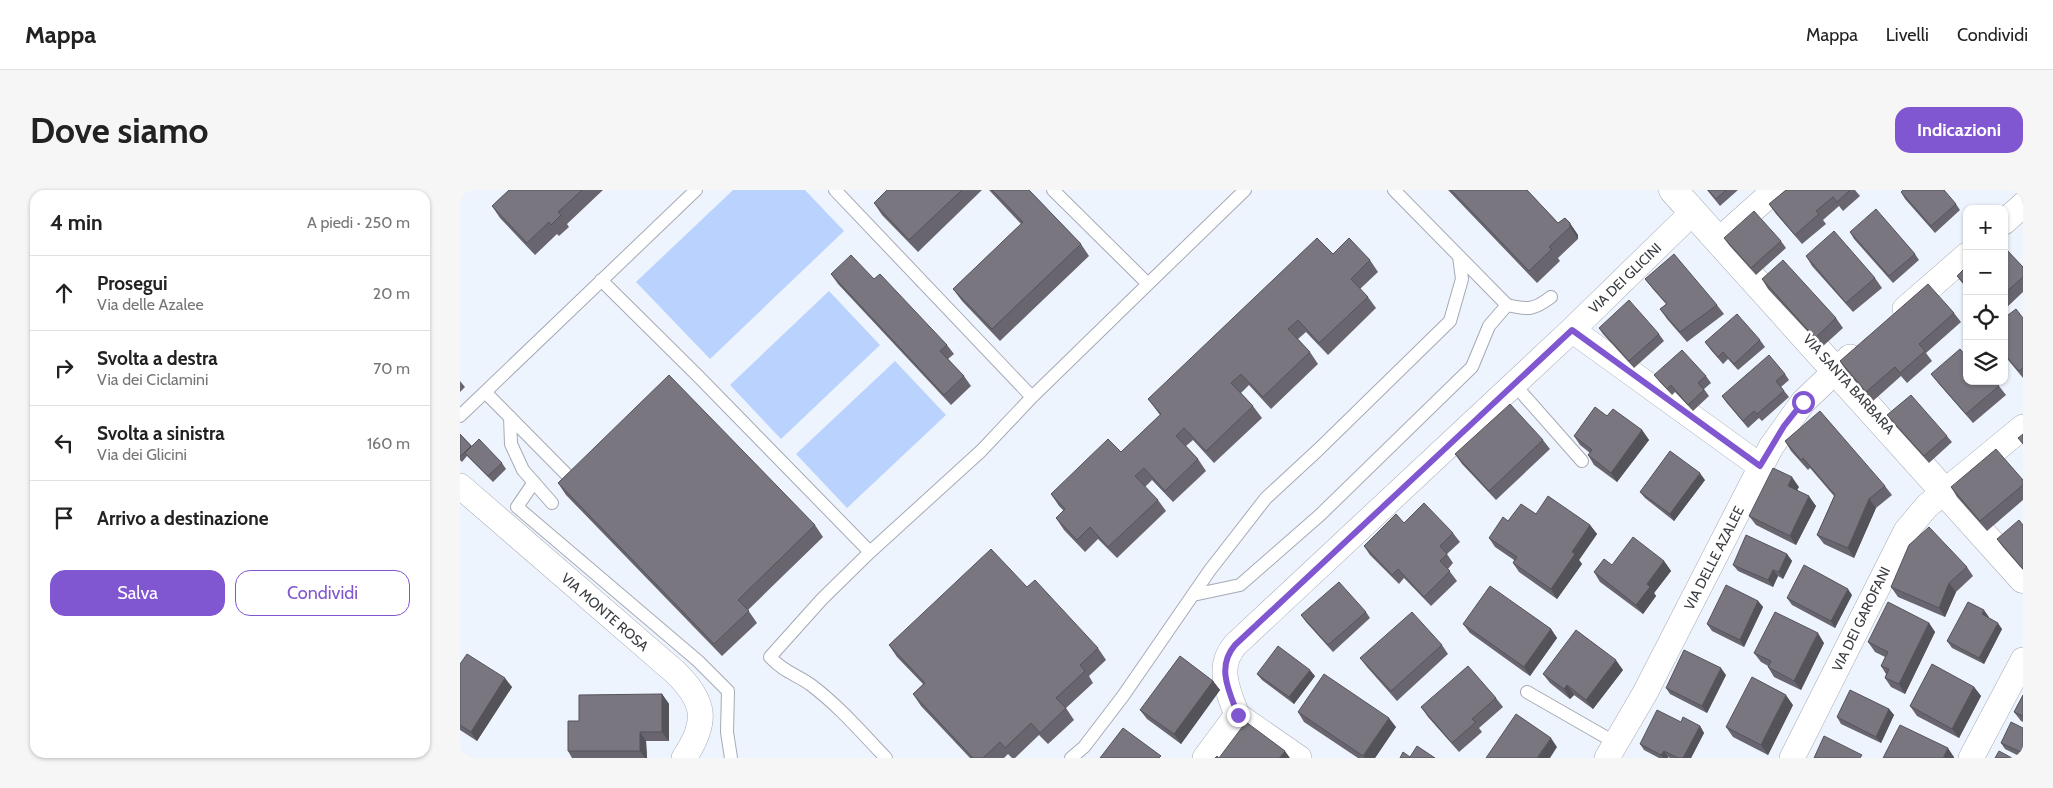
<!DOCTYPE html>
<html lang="it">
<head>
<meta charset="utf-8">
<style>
  body { margin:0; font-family:Cabin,sans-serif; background:#f6f6f6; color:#222 }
  .controls { position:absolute; right:15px; top:15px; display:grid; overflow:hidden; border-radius:10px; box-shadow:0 1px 4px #0004 }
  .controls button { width:45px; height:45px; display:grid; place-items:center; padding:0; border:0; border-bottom:1px solid #e0e0e0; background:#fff; color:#222; font:25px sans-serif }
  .stop { position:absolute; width:15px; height:15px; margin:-11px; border:4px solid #8157d1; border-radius:50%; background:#fff }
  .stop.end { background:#8157d1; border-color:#fff; box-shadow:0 1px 5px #0008 }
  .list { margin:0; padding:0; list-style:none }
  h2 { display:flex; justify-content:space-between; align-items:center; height:65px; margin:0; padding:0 20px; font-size:21px }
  h2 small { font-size:16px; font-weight:400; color:#767676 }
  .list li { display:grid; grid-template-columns:32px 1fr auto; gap:15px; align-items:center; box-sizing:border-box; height:75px; padding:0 20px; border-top:1px solid #e0e0e0 }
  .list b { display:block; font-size:19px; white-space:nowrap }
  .list p { margin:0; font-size:16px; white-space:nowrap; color:#767676 }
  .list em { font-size:16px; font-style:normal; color:#767676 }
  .actions { display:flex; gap:10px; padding:15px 20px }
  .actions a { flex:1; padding:11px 0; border:1px solid #8157d1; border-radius:15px; text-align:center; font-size:18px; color:#8157d1 }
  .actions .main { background:#8157d1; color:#fff }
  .icon { flex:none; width:28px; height:28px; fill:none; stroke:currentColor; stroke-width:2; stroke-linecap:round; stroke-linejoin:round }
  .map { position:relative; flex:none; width:1563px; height:568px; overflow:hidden; border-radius:15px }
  header { display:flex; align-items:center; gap:30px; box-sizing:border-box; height:70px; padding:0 25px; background:#fff; border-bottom:1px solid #e0e0e0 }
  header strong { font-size:24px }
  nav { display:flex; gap:28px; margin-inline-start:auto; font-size:18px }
  .intro { display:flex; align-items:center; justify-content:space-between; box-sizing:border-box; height:120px; padding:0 30px }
  h1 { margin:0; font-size:35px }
  .button { padding:12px 22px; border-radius:15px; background:#8157d1; color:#fff; font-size:18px; font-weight:700 }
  main { display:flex; gap:30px; padding:0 30px }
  aside { flex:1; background:#fff; border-radius:15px; box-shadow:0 1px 4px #0004 }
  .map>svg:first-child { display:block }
</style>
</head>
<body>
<header>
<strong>Mappa</strong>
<nav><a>Mappa</a><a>Livelli</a><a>Condividi</a></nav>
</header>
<div class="intro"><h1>Dove siamo</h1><a class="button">Indicazioni</a></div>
<main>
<aside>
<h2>4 min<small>A piedi · 250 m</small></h2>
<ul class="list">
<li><svg class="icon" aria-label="ahead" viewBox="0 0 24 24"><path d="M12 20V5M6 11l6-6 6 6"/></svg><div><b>Prosegui</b><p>Via delle Azalee</p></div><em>20 m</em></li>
<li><svg class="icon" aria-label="right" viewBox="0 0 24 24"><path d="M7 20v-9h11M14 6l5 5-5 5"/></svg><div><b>Svolta a destra</b><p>Via dei Ciclamini</p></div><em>70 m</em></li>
<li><svg class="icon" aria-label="left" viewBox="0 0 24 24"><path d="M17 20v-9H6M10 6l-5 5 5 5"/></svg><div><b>Svolta a sinistra</b><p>Via dei Glicini</p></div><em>160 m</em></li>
<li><svg class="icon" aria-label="arrive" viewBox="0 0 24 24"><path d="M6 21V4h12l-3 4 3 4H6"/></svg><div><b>Arrivo a destinazione</b></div></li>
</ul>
<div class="actions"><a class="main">Salva</a><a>Condividi</a></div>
</aside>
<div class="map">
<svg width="1563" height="568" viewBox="0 0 1563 568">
  <rect width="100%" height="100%" fill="#eef4fe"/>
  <path fill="#bad2fe" d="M273,0H345L384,41L250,169L176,92Z
    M369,101L420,155L321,249L270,195Z
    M435,171L486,225L387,318L336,264Z"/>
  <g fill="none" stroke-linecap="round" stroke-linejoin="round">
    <defs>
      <path id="service" d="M375,0L572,207L521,261L410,362
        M934,0L1047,115C1068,120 1074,120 1091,107
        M141,90L238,186L410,362L362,409L310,467C325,483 336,484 351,495C379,516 402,543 426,568
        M688,94L785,0
        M1054,194L1122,271
        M25,202L111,289
        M572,207L688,94L593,0
        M0,226L236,0
        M50,227L51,254L63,280L92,313
        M74,292L57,317L238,471L268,501L267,542L271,568
        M733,405L780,395L860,325L1012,177L1029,136L1047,115
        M1067,502L1156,553
        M611,568L624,557L663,506L750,380L806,308L858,260L990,131L1002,89L999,66"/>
      <path id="minor" d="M1544,32L1563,15
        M1259,50L1315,0
        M1445,119L1507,65
        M1112,140L1300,276
        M0,296L215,482C246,512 248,532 224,568
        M777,525L839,568
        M745,568L777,525C768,501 756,477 775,455L1112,140L1233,22
        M1147,568L1185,503L1311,257L1343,212L1390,167
        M1332,568L1446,341L1467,316L1563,237
        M1511,568L1563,470"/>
      <path id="tertiary" d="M1213,0L1563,389"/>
    </defs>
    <use href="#service" stroke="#a5aab4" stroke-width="14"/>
    <use href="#minor" stroke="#a5aab4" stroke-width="26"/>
    <use href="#tertiary" stroke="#a5aab4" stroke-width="29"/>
    <use href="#service" stroke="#fff" stroke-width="12"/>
    <use href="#minor" stroke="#fff" stroke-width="25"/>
    <use href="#tertiary" stroke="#fff" stroke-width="28"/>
  </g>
  <path fill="#68656e" d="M49,0H143L107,34L109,37L99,46L97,44L75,65L40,28L32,16Z
    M427,0H522L458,62L422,25L414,13Z
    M529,0H569L621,54L629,66L540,151L502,111L493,99L561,34Z
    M988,0H1067L1098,33L1105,28L1118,45V49L1098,68L1100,71L1077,93Z
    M1247,0H1278L1260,16Z
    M1326,0H1395L1400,6L1383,21L1379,16L1363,30L1366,34L1342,54L1316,24L1309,14Z
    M1441,2L1496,14L1500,20L1475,43L1445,9Z
    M1390,42L1455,64L1459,70L1433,93L1394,49Z
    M1264,48L1321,51L1326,58L1296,85L1269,55Z
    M1544,57L1563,77V102L1544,120Z
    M873,64L910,70L918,82L900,99L908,107L916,118L868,165L846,142L838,149L850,162L858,174L811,219L789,195L781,203L793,216L802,228L754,273L733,250L726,256L738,269L746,281L713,312L692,290L685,297L698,310L706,321L657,368L638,349L625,362L604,340L596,328L604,321L599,316L591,304L661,262L700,225L688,209Z
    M1346,66L1415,88L1422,98L1393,122L1352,76Z
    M1507,76V99L1497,86Z
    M371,84L414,89L487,155L494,164L488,169L504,186L511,196L491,215L378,94Z
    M1185,89L1257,115L1264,124L1227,152L1207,129L1200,119L1206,114L1192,98Z
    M1302,89L1376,128L1383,138L1362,157L1308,99Z
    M1494,123L1501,132L1466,163L1472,171L1447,193L1441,186L1413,211L1386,181L1380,171Z
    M1544,128H1563V188L1544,165Z
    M1139,138L1199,144L1204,151L1174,178L1143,144Z
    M1300,150L1305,157L1278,180L1268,169L1263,174L1250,159L1245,152Z
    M1507,167L1539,196L1546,205L1513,233L1478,193L1471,184Z
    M1325,184L1329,190L1321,197L1329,207L1302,231L1299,228L1288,238L1266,212L1262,206Z
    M1194,185L1246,186L1251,193L1244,199L1249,206L1233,221L1215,202L1212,205L1199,191Z
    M0,191L5,197L0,202Z
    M1427,225L1487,246L1492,252L1469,273L1432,232Z
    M1147,226L1182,240L1189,250L1157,292L1134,275L1128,265L1130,263L1120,255L1114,246Z
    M0,244L12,256L42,273L46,279L33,292L7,266L2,272L0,270Z
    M1083,250L1090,259L1036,310L1002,274L995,264Z
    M1325,251L1425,296L1432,305L1416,318L1394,368L1364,354L1357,345L1374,306L1350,278L1348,280L1331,261Z
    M1245,290L1214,331L1185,308L1180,302Z
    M1563,290V310L1527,341L1497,307L1491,297Z
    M98,293L355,335L363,347L288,420L297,433L262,466L106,305Z
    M1339,297L1337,300L1356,316L1336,355L1296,335L1289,326Z
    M1076,324L1130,335L1137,344L1119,370L1122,374L1097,409L1059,382L1053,373L1054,370L1035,357L1029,348L1048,331Z
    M944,333L993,343L1000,352L987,364L993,373L988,379L997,391L971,416L944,388L939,394L910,365L904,356Z
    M1563,335V380L1542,356L1537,349Z
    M1327,364L1332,371L1323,389L1318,386L1313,397L1278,381L1273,375Z
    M1204,371L1211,381L1194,403L1196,406L1183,424L1140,392L1134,382L1152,375Z
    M1507,377L1513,386L1496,402L1485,427L1438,407L1431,397Z
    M567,397L638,458L646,470L629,486L633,493L606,518L614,530L588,554L579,545L555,568H552L548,564L544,568H510L461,516L453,504L463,494L437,467L429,455Z
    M1392,405L1375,438L1332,415L1327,408Z
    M1298,411L1303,417L1284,457L1252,441L1247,434Z
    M906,422L910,428L873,462L846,432L841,425Z
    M1529,427L1528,428L1542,439L1524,474L1492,458L1487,451Z
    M1469,433L1475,442L1445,504L1431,497L1425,488L1426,484L1421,476L1425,467L1415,462L1408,452Z
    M1003,434L1091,439L1097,448L1070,486L1010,443Z
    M1364,453L1341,500L1314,487L1308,477V476L1301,472L1294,463Z
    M982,455L988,464L937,511L907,477L900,468Z
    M0,474L52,497L17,551L0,540Z
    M1163,480L1133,519L1114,505L1110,509L1090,493L1083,484Z
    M797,484L855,486L834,514L802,490Z
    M1266,485L1247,523L1210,504L1206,498Z
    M753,491L760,500L721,554L687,529L680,520Z
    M1514,497L1521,506L1499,548L1457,526L1450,516Z
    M202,504L209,514V551H186L187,568H112L108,561L119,531Z
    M1563,505V532L1561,531L1554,522Z
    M1036,508L1043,517L1019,538L1022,542L999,562L968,527L961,517Z
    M1333,515L1308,565L1273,547L1266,537Z
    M1429,519L1434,525L1421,553L1381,534L1377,527Z
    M838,522L936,537L915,568H898L844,532Z
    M1221,532L1240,536L1244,543L1231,568H1210L1208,567V568H1199L1184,560L1180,554Z
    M1563,538V568L1545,559L1541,553Z"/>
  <path fill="#55535a" d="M1110,33L1118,45V49L1110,37Z
    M1182,240L1189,250L1157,292L1151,283Z
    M1240,283L1245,290L1214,331L1210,324Z
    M1332,287L1339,297L1334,305L1328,296Z
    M1349,306L1356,316L1336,355L1330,346Z
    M1409,309L1416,318L1394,368L1388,358Z
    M1130,335L1137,344L1119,370L1122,374L1097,409L1091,399L1112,362Z
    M1327,364L1332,371L1323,389L1319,382Z
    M1204,371L1211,381L1194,403L1196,406L1183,424L1176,415L1187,394Z
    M1313,380L1318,386L1313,397L1308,390Z
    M1489,393L1496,402L1485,427L1479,418Z
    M1388,399L1392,405L1375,438L1371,431Z
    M1298,411L1303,417L1284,457L1280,450Z
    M1524,420L1529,427L1527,431L1522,424Z
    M1469,433L1475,442L1445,504L1439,494Z
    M1538,433L1542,439L1524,474L1519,468Z
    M1091,439L1097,448L1070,486L1064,477Z
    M1358,443L1364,453L1341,500L1334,491Z
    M1156,470L1163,480L1133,519L1126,510Z
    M1261,478L1266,485L1247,523L1242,516Z
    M850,480L855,486L834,514L829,507Z
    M45,488L52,497L17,551L11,542Z
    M753,491L760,500L721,554L714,544Z
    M1107,495L1114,505L1110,509L1104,499Z
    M1514,497L1521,506L1499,548L1492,539Z
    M202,504L209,514V551L202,542Z
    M1326,505L1333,515L1308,565L1301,555Z
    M1429,519L1434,525L1421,553L1416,547Z
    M929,528L936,537L915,568H905L903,566Z
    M1240,536L1244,543L1231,568H1223Z
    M180,542L186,551L187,568H185L180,561Z
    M1091,548L1097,557L1090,568H1077Z
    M1488,558L1494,567V568H1483Z
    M825,561L830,568H819Z
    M1204,561L1208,567V568H1203L1201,565Z"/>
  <path fill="#797680" stroke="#55535a" d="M49,0H122L98,22L101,25L91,35L89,32L67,53L32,16Z
    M427,0H502L449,50L414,13Z
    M532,0H569L621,54L532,139L493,99L563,32Z
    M991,0H1067L1098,33L1105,28L1110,33V37L1089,57L1092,59L1069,81Z
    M1248,0H1266L1256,9Z
    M1326,0H1390L1377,12L1373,7L1356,21L1359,24L1335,45L1309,14Z
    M1443,0H1484L1496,14L1471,36L1441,2Z
    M1416,19L1455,64L1429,86L1390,42Z
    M1294,21L1321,51L1291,78L1264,48Z
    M1374,41L1415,88L1386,113L1346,66Z
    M857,48L873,64L889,48L910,70L891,89L908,107L859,153L838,130L828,139L850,162L803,207L781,184L771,193L793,216L746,261L724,238L716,246L738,269L705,301L684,278L675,286L698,310L648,357L630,337L617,350L596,328L605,319L591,304L648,249L661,262L701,224L688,209Z
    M1544,57L1563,77V87L1544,104Z
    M1214,64L1257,115L1220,142L1200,119L1207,114L1185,89Z
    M391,65L414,89L420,84L487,155L480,161L504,186L484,205L371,84Z
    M1323,70L1376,128L1355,148L1302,89Z
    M1507,76V97L1497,86Z
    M1468,94L1494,123L1459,154L1465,161L1440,183L1435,177L1406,202L1380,171Z
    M1169,110L1199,144L1169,171L1139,138Z
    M1556,119L1563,128V178L1559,181L1544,164V128Z
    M1277,124L1300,150L1274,174L1263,162L1258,167L1245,152Z
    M1500,159L1507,167V191H1535L1539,196L1506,224L1471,184Z
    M1222,160L1246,186L1238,193L1244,200L1228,215L1211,195L1207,199L1194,185Z
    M1309,165L1325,184L1316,191L1324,201L1297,224L1294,221L1283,231L1262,206Z
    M209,185L355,335L278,410L289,421L254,454L98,293Z
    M1451,205L1487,246L1464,266L1427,225Z
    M1050,214L1083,250L1029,301L995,264Z
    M1135,217L1147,226L1153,219L1182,240L1151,283L1128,265L1132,260L1114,246Z
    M1360,221L1425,296L1409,309L1388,358L1357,345L1375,305L1343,268L1341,270L1325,251Z
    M0,244L11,256L0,267Z
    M1563,244V254L1558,248Z
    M19,249L42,273L28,286L5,263Z
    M1536,259L1563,290V295L1520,331L1491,297Z
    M1210,261L1240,283L1210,324L1180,302Z
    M1313,278L1332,287L1328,296L1349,306L1330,346L1289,326Z
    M1088,306L1130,335L1112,362L1115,364L1091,399L1053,373L1057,367L1029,348L1043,327L1048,331L1061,314L1076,324Z
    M964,313L993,343L980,356L987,364L980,371L990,381L964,407L938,379L932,385L904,356L936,324L944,333Z
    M1559,330L1563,335V379L1537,349Z
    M1469,337L1507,377L1489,393L1479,418L1431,397L1449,355Z
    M1286,345L1327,364L1319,382L1313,380L1308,390L1273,375Z
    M1173,347L1204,371L1187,394L1190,397L1176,415L1134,382L1144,369L1152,375Z
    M531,359L567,397L575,390L638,458L620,475L625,481L596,508L606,518L580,543L571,533L545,558L540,552L523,568H513L453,504L465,493L429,455Z
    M1344,375L1388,399L1371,431L1327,408Z
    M879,392L906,422L868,455L841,425Z
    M1266,395L1298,411L1280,450L1247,434Z
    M1030,396L1091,439L1064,477L1003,434Z
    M1428,412L1469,433L1439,494L1425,488L1429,479L1421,476L1428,462L1408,452Z
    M1508,412L1524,420L1522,424L1538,433L1519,468L1487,451Z
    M952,422L982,455L931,501L900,468Z
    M1315,422L1358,443L1334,491L1308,477L1311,471L1294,463Z
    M1116,440L1156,470L1126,510L1107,495L1104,499L1083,484Z
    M818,456L850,480L829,507L797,484Z
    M1224,460L1261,478L1242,516L1206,498Z
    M7,464L45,488L11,542L0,535V474Z
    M720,466L753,491L714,544L680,520Z
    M1472,474L1514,497L1492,539L1450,516Z
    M1008,476L1036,508L1012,529L1016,532L992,553L961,517Z
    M864,484L929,528L903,566L838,522Z
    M1292,487L1326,505L1301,555L1266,537Z
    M1390,500L1429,519L1416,547L1377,527Z
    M202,504V542H180V561H108V531H119V505Z
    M1563,505V526L1554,522Z
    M1197,520L1221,532L1223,527L1240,536L1223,568H1218L1204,561L1201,565L1180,554Z
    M1056,524L1091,548L1077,568H1026Z
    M786,532L825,561L819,568H755L757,566L759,568Z
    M1551,532L1563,538V563L1541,553Z
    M1440,535L1488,558L1483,568H1423Z
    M663,538L701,566L699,568H640Z
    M1364,546L1402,565L1400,568H1354Z
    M957,556L975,568H940L943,562L950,567Z
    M1539,561L1552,568H1535Z"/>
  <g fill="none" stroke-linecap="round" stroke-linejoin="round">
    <path stroke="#8157d1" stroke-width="6" d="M778,525C769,501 756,477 775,455L1112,140L1300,276L1324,236L1343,212"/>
  </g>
  <g text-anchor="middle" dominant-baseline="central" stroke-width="5" stroke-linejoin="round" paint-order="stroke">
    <g font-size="14" fill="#393c40" stroke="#fff">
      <text transform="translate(1165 88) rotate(-44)">VIA DEI GLICINI</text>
      <text transform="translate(1389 194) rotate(48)">VIA SANTA BARBARA</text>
      <text transform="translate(1254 368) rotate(-63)">VIA DELLE AZALEE</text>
      <text transform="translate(145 422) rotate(41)">VIA MONTE ROSA</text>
      <text transform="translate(1401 429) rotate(-64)">VIA DEI GAROFANI</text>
    </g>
  </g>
</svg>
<div class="controls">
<button>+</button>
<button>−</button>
<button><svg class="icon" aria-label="locate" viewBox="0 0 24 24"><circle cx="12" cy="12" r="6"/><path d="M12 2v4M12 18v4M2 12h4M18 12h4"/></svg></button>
<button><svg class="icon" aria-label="layers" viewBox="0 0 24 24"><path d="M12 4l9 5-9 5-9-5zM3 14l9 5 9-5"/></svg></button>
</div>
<div class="stop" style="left:1343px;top:212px"></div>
<div class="stop end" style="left:778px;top:525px"></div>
</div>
</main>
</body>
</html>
